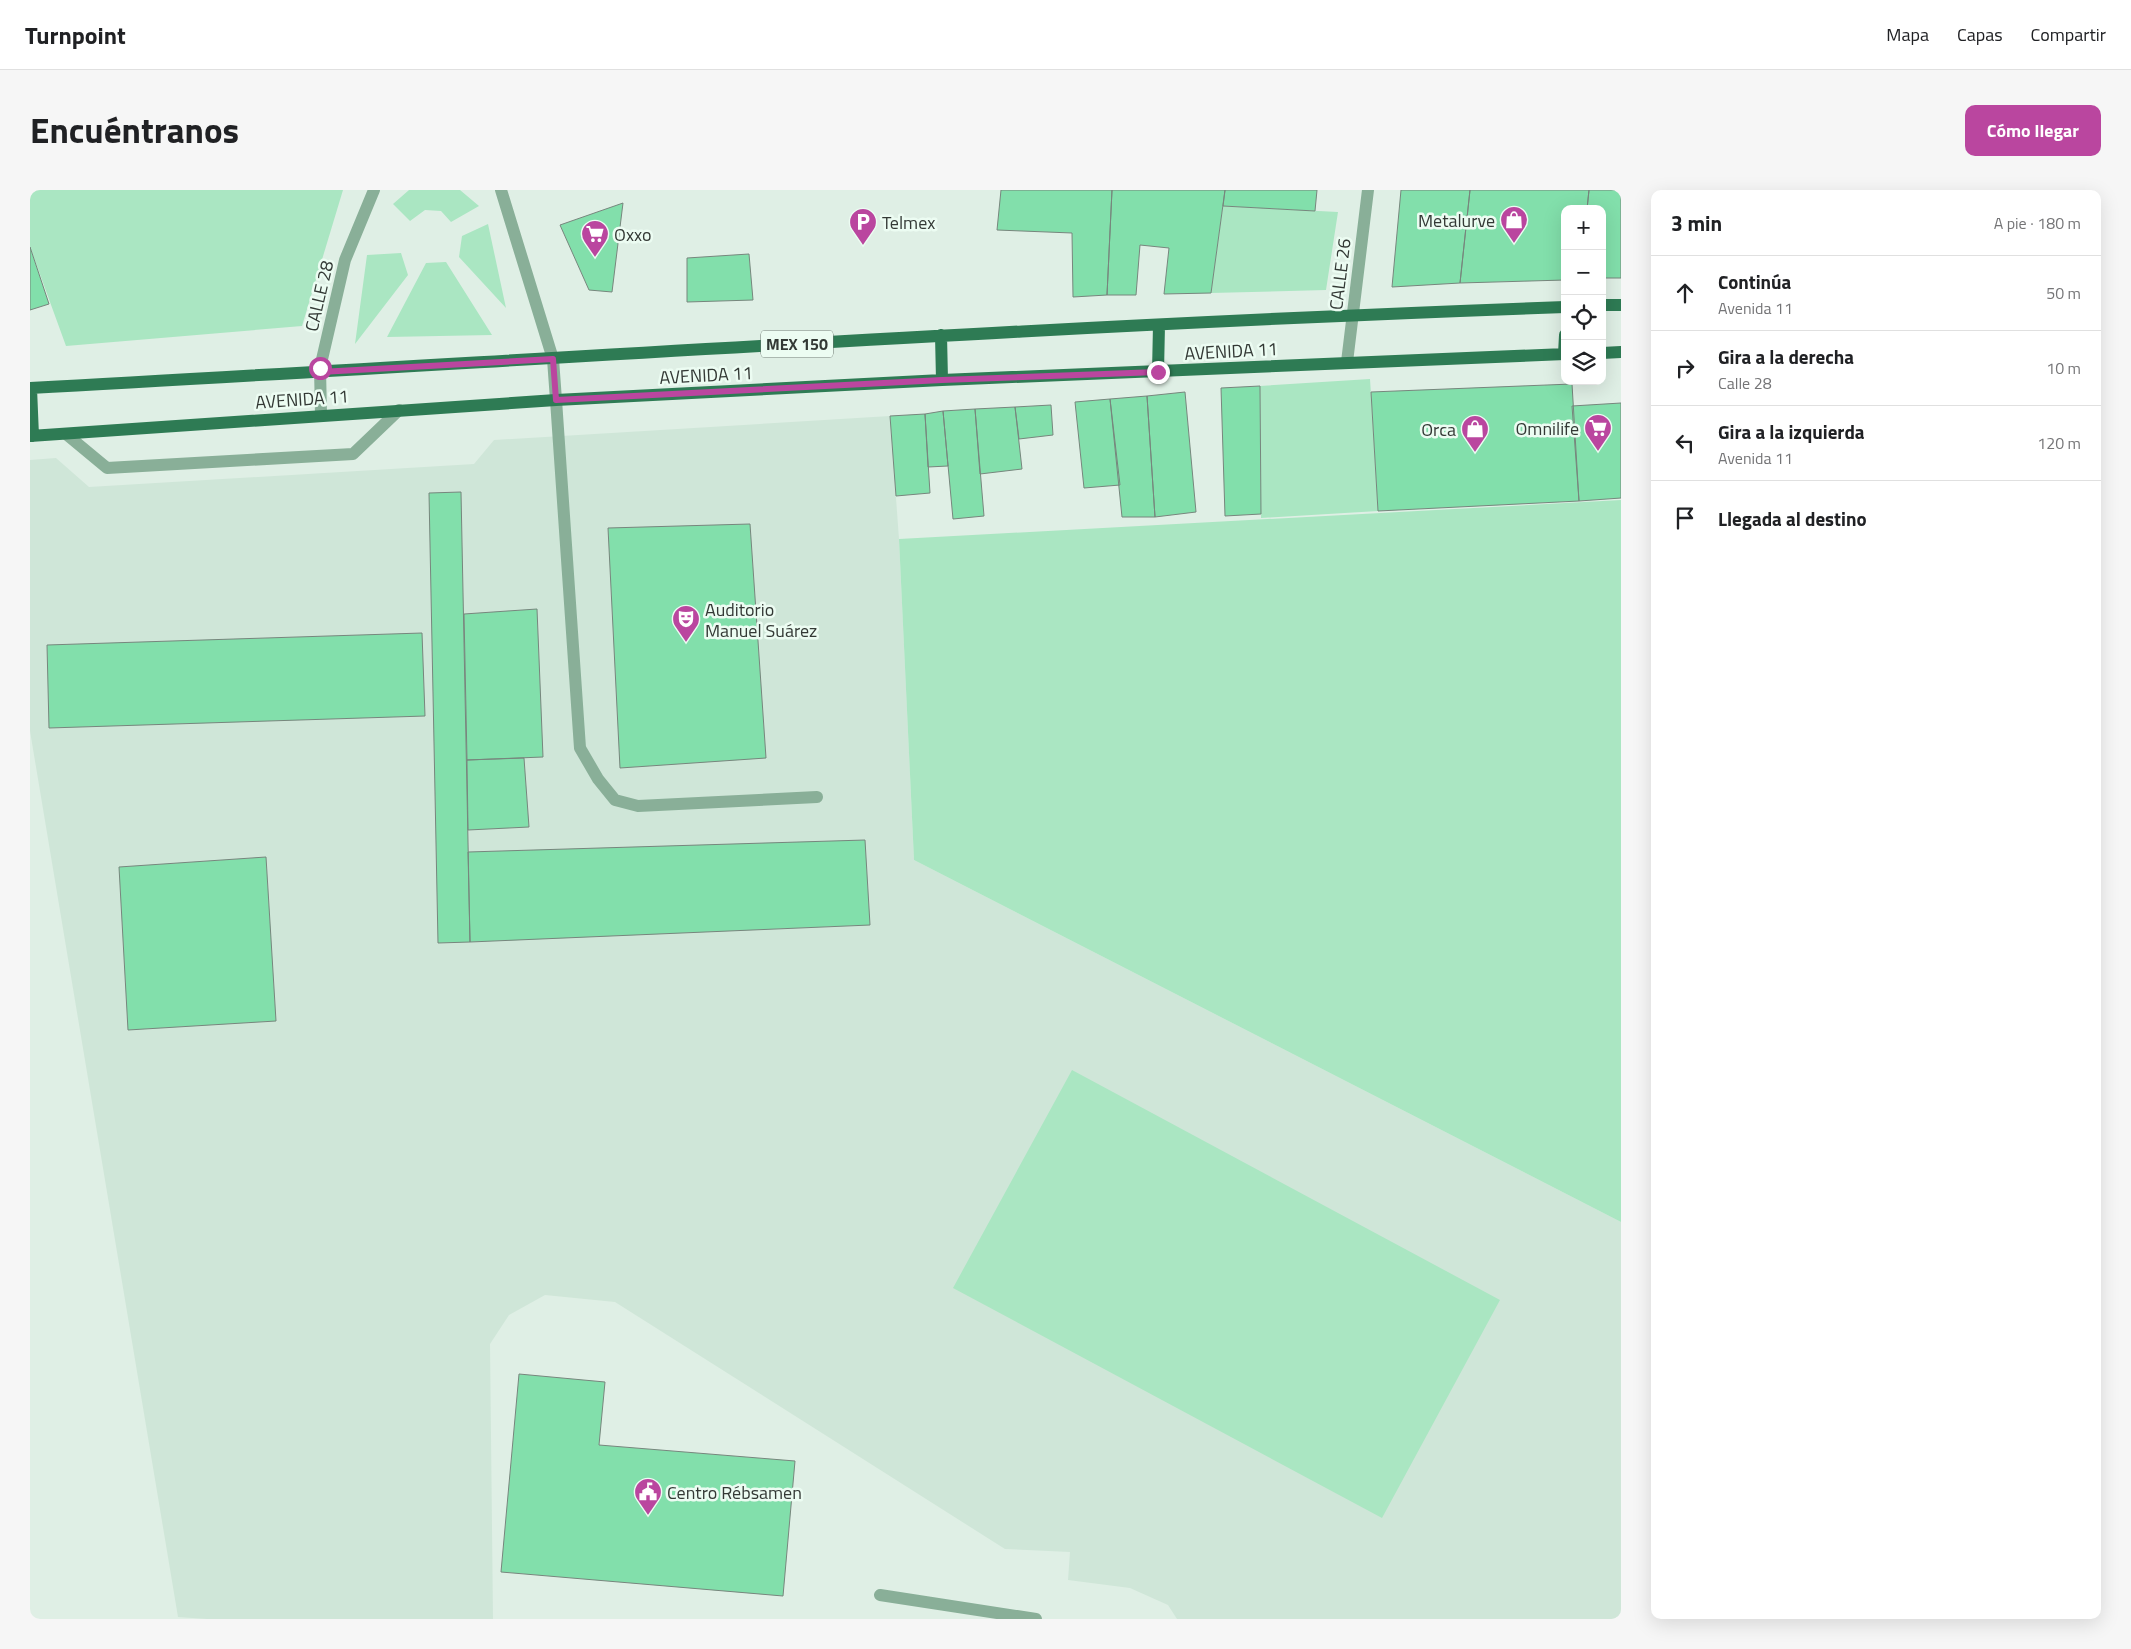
<!DOCTYPE html>
<html lang="es">
<head>
<meta charset="utf-8">
<style>
  body { margin:0; font-family:"Titillium Web",sans-serif; background:#f6f6f6; color:#202124 }
  .controls { position:absolute; right:15px; top:15px; display:grid; overflow:hidden; border-radius:10px; box-shadow:0 5px 20px #0002 }
  .controls button { width:45px; height:45px; display:grid; place-items:center; padding:0; border:0; border-bottom:1px solid #e0e0e0; background:#fff; color:#202124; font:25px sans-serif }
  .stop { position:absolute; width:15px; height:15px; margin:-11px; border:4px solid #ba469f; border-radius:50%; background:#fff }
  .stop.end { background:#ba469f; border-color:#fff; box-shadow:0 1px 5px #0008 }
  .list { margin:0; padding:0; list-style:none }
  h2 { display:flex; justify-content:space-between; align-items:center; height:65px; margin:0; padding:0 20px; font-size:21px }
  h2 small { font-size:16px; font-weight:400; color:#757577 }
  .list li { display:grid; grid-template-columns:32px 1fr auto; gap:15px; align-items:center; box-sizing:border-box; height:75px; padding:0 20px; border-top:1px solid #e0e0e0 }
  .list b { display:block; font-size:19px; white-space:nowrap }
  .list p { margin:0; font-size:16px; white-space:nowrap; color:#757577 }
  .list em { font-size:16px; font-style:normal; color:#757577 }
  .icon { flex:none; width:28px; height:28px; fill:none; stroke:currentColor; stroke-width:2; stroke-linecap:round; stroke-linejoin:round }
  .map { position:relative; flex:none; width:1591px; height:1429px; overflow:hidden; border-radius:10px }
  header { display:flex; align-items:center; gap:30px; box-sizing:border-box; height:70px; padding:0 25px; background:#fff; border-bottom:1px solid #e0e0e0 }
  header strong { font-size:24px }
  nav { display:flex; gap:28px; margin-inline-start:auto; font-size:18px }
  .intro { display:flex; align-items:center; justify-content:space-between; box-sizing:border-box; height:120px; padding:0 30px }
  h1 { margin:0; font-size:35px }
  .button { padding:12px 22px; border-radius:10px; background:#ba469f; color:#fff; font-size:18px; font-weight:700 }
  main { display:flex; gap:30px; padding:0 30px }
  aside { flex:1; background:#fff; border-radius:10px; box-shadow:0 5px 20px #0002 }
  .map>svg:first-child { display:block }
</style>
</head>
<body>
<header>
<strong>Turnpoint</strong>
<nav><a>Mapa</a><a>Capas</a><a>Compartir</a></nav>
</header>
<div class="intro"><h1>Encuéntranos</h1><a class="button">Cómo llegar</a></div>
<main>
<div class="map">
<svg width="1591" height="1429" viewBox="0 0 1591 1429">
  <rect width="100%" height="100%" fill="#dfefe5"/>
  <path fill="#cfe6d8" d="M860,226L869,349L884,670L1591,1032V1429H1147L1138,1415L1100,1398L1038,1390L1040,1362L975,1359L585,1112L515,1105L479,1125L460,1154L463,1429H177L148,1427L0,541V270L26,268L59,297L444,274L464,250Z"/>
  <path fill="#aae6c2" d="M0,0H313L272,136L36,156L0,57Z
    M379,0H430L449,16L421,32L411,21L395,20L380,31L363,14Z
    M1193,16L1308,22L1296,100L1181,103Z
    M458,34L476,118L429,67L432,46Z
    M371,63L378,85L325,154L337,65Z
    M416,72L462,145L357,147L396,73Z
    M1340,189L1348,321L1231,328L1230,196Z
    M1591,310V1032L884,670L869,349Z
    M1042,880L1470,1110L1352,1328L923,1098Z"/>
  <path fill="#82dfab" stroke="#77867d" d="M971,0H1082L1077,105L1043,107L1042,43L967,40Z
    M1082,0H1195L1181,103L1134,104L1139,58L1110,55L1106,105H1077Z
    M1195,0H1287L1285,21L1193,16Z
    M1371,0H1440L1430,93L1362,97Z
    M1440,0H1559L1557,19H1535V90L1430,93Z
    M1559,0H1591V88H1572V19H1557Z
    M593,13L582,102L559,100L530,35Z
    M0,57L19,114L0,120Z
    M719,64L723,110L657,112V68Z
    M1542,194L1549,311L1348,321L1341,202Z
    M1230,196L1231,324L1195,326L1191,198Z
    M1155,202L1166,322L1125,327L1117,206Z
    M1117,206L1125,327H1092L1080,209Z
    M1080,209L1090,295L1054,298L1045,212Z
    M1591,213V308L1549,311L1542,216Z
    M1021,215L1023,245L989,249L985,217Z
    M985,217L992,279L950,284L945,219Z
    M945,219L954,326L923,329L913,221Z
    M913,221L918,276L898,277L895,224Z
    M895,224L900,303L866,306L860,226Z
    M431,302L440,752L408,753L399,303Z
    M720,334L736,568L590,578L578,338Z
    M507,419L513,567L437,570L434,424Z
    M392,443L395,526L19,538L17,455Z
    M494,568L499,637L438,640L437,570Z
    M835,650L840,735L440,752L438,662Z
    M236,667L246,831L98,840L89,677Z
    M489,1184L575,1192L569,1255L765,1271L753,1406L471,1382Z"/>
  <g fill="none" stroke-linecap="round" stroke-linejoin="round">
    <path stroke="#89af98" stroke-width="12" d="M526,210L550,558L568,589L585,610L608,616L787,607
      M36,244L77,278L323,264L369,220
      M850,1405L1006,1429"/>
    <path stroke="#89af98" stroke-width="12" d="M471,0L523,169L526,210
      M1317,172L1338,0
      M291,225L290,178L315,70L344,0"/>
    <path stroke="#2e7b54" stroke-width="12" d="M1572,115H1591
      M911,145L912,190
      M1572,163L1591,162
      M1534,164L1535,145
      M1128,182L1129,135
      M0,198C512,170 1023,135 1535,117
      M1,198L3,246
      M0,246L526,210L912,190L1535,164"/>
  </g>
  <g fill="none" stroke-linecap="round" stroke-linejoin="round">
    <path stroke="#ba469f" stroke-width="6" d="M290,178V182L523,169L526,210L912,190L1128,182"/>
  </g>
  <defs>
    <symbol id="shop-pin" viewBox="-11 -11 22 30"><path d="M0 17L-7.5 6A9.5 9.5 0 1 1 7.5 6Z" fill="#ba469f" stroke="#ecfcf2"/><path d="M-5-2.5h2.3a2.7 3.5 0 0 1 5.4 0H5L5.5 6h-11ZM-1.5-2.5h3a1.5 2.3 0 0 0-3 0Z" fill="#fff"/></symbol>
    <symbol id="parking-pin" viewBox="-11 -11 22 30"><path d="M0 17L-7.5 6A9.5 9.5 0 1 1 7.5 6Z" fill="#ba469f" stroke="#ecfcf2"/><path d="M-3.5-5.5H1a3.5 3.5 0 0 1 0 7H-1V5.5H-3.5ZM-1-3.4V-.6H.8a1.4 1.4 0 0 0 0-2.8Z" fill="#fff"/></symbol>
    <symbol id="supermarket-pin" viewBox="-11 -11 22 30"><path d="M0 17L-7.5 6A9.5 9.5 0 1 1 7.5 6Z" fill="#ba469f" stroke="#ecfcf2"/><path d="M-6-5.5h2.5l.6 2H6L4.5 2H-2.5L-4.4-4H-6ZM-1.5 3.2a1.3 1.3 0 1 0 .1 0ZM3 3.2a1.3 1.3 0 1 0 .1 0Z" fill="#fff"/></symbol>
    <symbol id="theatre-pin" viewBox="-11 -11 22 30"><path d="M0 17L-7.5 6A9.5 9.5 0 1 1 7.5 6Z" fill="#ba469f" stroke="#ecfcf2"/><path d="M-5-5.5Q0-4 5-5.5V0Q5 5 0 6Q-5 5-5 0ZM-3.3-2.5H-1v1.5H-3.3ZM1-2.5H3.3v1.5H1ZM-2.8 1Q0 5.5 2.8 1Z" fill="#fff"/></symbol>
    <symbol id="civic-pin" viewBox="-11 -11 22 30"><path d="M0 17L-7.5 6A9.5 9.5 0 1 1 7.5 6Z" fill="#ba469f" stroke="#ecfcf2"/><path d="M-.6-6.5H3V-4.5H.6V-3L4-1V1h2V6H-6V1h2V-1L-.6-3ZM-1.2 2.5V6h2.4V2.5Z" fill="#fff"/></symbol>
  </defs>
  <g fill-rule="evenodd">
    <use href="#shop-pin" x="1468" y="14" width="32" height="43"/>
    <use href="#parking-pin" x="817" y="16" width="32" height="43"/>
    <use href="#supermarket-pin" x="549" y="28" width="32" height="43"/>
    <use href="#supermarket-pin" x="1552" y="222" width="32" height="43"/>
    <use href="#shop-pin" x="1429" y="223" width="32" height="43"/>
    <use href="#theatre-pin" x="640" y="413" width="32" height="43"/>
    <use href="#civic-pin" x="602" y="1286" width="32" height="43"/>
  </g>
  <g text-anchor="middle" dominant-baseline="central" stroke-width="5" stroke-linejoin="round" paint-order="stroke">
    <rect fill="#ecfcf2" stroke="#6a746e" stroke-width="1" x="731" y="140.5" width="72" height="27" rx="4"/>
    <g font-size="16" font-weight="bold" fill="#333935">
      <text x="767" y="154">MEX 150</text>
    </g>
    <g font-size="18" fill="#333935" stroke="#ecfcf2" text-anchor="start">
      <text x="1465" y="30" text-anchor="end">Metalurve</text>
      <text x="852" y="32">Telmex</text>
      <text x="584" y="44">Oxxo</text>
      <text x="1549" y="238" text-anchor="end">Omnilife</text>
      <text x="1426" y="239" text-anchor="end">Orca</text>
      <text x="675" y="419">Auditorio<tspan x="675" dy="21">Manuel Suárez</tspan></text>
      <text x="637" y="1302">Centro Rébsamen</text>
    </g>
    <g font-size="18" fill="#333935" stroke="#ecfcf2">
      <text transform="translate(1310 84) rotate(-83)">CALLE 26</text>
      <text transform="translate(289 106) rotate(-77)">CALLE 28</text>
      <text transform="translate(1201 161) rotate(-3)">AVENIDA 11</text>
      <text transform="translate(676 185) rotate(-3)">AVENIDA 11</text>
      <text transform="translate(272 209) rotate(-4)">AVENIDA 11</text>
    </g>
  </g>
</svg>
<div class="controls">
<button>+</button>
<button>−</button>
<button><svg class="icon" aria-label="locate" viewBox="0 0 24 24"><circle cx="12" cy="12" r="6"/><path d="M12 2v4M12 18v4M2 12h4M18 12h4"/></svg></button>
<button><svg class="icon" aria-label="layers" viewBox="0 0 24 24"><path d="M12 4l9 5-9 5-9-5zM3 14l9 5 9-5"/></svg></button>
</div>
<div class="stop" style="left:290px;top:178px"></div>
<div class="stop end" style="left:1128px;top:182px"></div>
</div>
<aside>
<h2>3 min<small>A pie · 180 m</small></h2>
<ul class="list">
<li><svg class="icon" aria-label="ahead" viewBox="0 0 24 24"><path d="M12 20V5M6 11l6-6 6 6"/></svg><div><b>Continúa</b><p>Avenida 11</p></div><em>50 m</em></li>
<li><svg class="icon" aria-label="right" viewBox="0 0 24 24"><path d="M7 20v-9h11M14 6l5 5-5 5"/></svg><div><b>Gira a la derecha</b><p>Calle 28</p></div><em>10 m</em></li>
<li><svg class="icon" aria-label="left" viewBox="0 0 24 24"><path d="M17 20v-9H6M10 6l-5 5 5 5"/></svg><div><b>Gira a la izquierda</b><p>Avenida 11</p></div><em>120 m</em></li>
<li><svg class="icon" aria-label="arrive" viewBox="0 0 24 24"><path d="M6 21V4h12l-3 4 3 4H6"/></svg><div><b>Llegada al destino</b></div></li>
</ul>
</aside>
</main>
</body>
</html>
